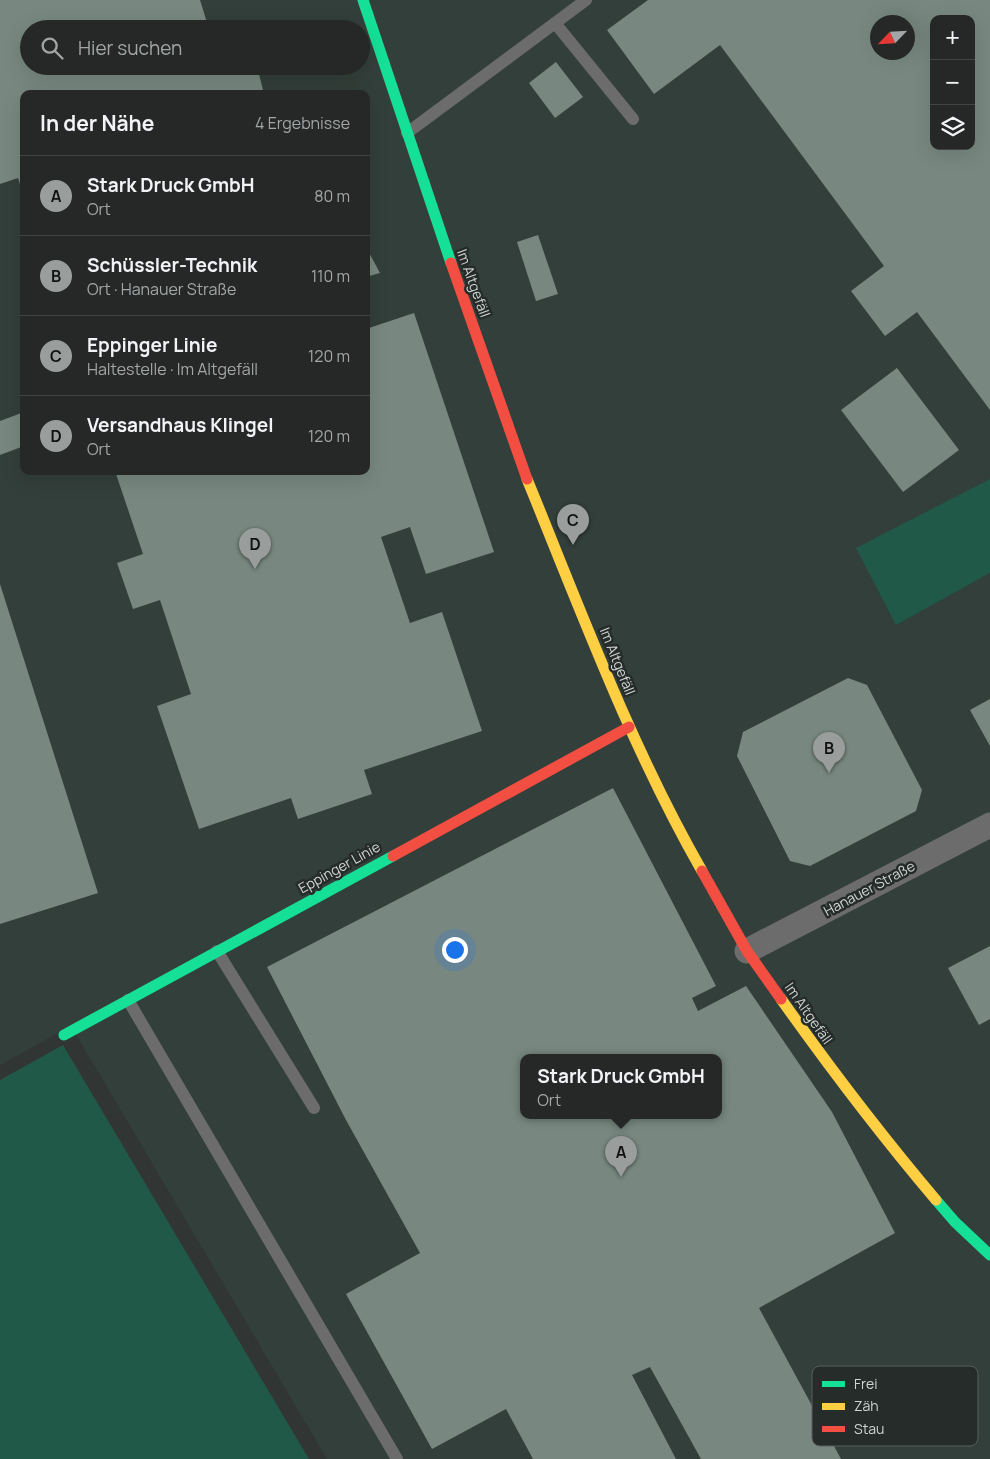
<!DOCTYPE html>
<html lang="de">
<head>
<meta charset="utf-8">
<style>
  body { margin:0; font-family:Manrope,sans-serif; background:#2d302e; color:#f1f3f6 }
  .controls { position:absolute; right:15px; top:15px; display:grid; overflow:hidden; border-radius:10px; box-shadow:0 5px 20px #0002 }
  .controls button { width:45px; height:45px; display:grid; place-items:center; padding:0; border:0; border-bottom:1px solid #424443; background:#252826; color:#f1f3f6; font:25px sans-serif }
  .compass { position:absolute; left:870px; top:15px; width:45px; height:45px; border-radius:50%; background:#252826; box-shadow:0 5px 20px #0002; rotate:245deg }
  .you { position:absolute; left:454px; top:949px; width:18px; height:18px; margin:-12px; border:4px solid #fff; border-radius:50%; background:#1a73e8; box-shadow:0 0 0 8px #1a73e833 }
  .badge { display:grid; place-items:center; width:32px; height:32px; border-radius:50%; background:#999d9b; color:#111; font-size:16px; font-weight:700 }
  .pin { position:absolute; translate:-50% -41px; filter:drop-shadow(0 1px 2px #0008) }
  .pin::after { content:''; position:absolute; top:26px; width:18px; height:15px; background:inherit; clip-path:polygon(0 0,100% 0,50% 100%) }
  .popup { position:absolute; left:520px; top:1054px; width:202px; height:65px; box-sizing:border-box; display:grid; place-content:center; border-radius:10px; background:#252826; filter:drop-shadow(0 1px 4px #0005); font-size:16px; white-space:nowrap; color:#a3a6a7 }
  .popup b { font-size:19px; color:#f1f3f6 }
  .popup::after { content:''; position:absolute; left:50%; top:100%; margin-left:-10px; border:10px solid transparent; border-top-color:#252826 }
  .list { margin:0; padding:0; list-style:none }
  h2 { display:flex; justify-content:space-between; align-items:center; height:65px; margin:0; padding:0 20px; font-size:21px }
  h2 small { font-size:16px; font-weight:400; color:#a3a6a7 }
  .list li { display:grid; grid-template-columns:32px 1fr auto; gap:15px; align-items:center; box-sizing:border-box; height:80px; padding:0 20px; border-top:1px solid #424443 }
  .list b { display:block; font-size:19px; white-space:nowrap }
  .list p { margin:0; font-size:16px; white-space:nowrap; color:#a3a6a7 }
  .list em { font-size:16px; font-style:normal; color:#a3a6a7 }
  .icon { flex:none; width:28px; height:28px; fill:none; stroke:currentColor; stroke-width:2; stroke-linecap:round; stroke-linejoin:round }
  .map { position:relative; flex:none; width:990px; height:1459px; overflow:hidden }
  .search { position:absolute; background:#252826; box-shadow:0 5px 20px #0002; left:20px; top:20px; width:350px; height:55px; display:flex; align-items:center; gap:12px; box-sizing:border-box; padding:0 18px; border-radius:28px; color:#a3a6a7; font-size:19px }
  .panel { position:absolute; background:#252826; box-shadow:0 5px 20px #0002; left:20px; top:90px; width:350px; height:385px; border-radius:10px }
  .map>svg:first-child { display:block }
</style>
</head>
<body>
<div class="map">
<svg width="990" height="1459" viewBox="0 0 990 1459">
  <rect width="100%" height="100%" fill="#313533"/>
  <path fill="#333f3a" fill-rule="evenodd" d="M0,0H990V479L857,549L896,625L990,573V1459H327L71,1026L0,1065ZM934,19H971V146H934ZM878,22H908V52H878ZM29,29H361V66H29ZM24,94H366V471H24ZM524,1058H718V1116H524Z"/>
  <path fill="#215948" d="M990,479V573L896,625L856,548Z
    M63,1045L309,1459H0V1080Z"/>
  <path fill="#788881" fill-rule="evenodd" d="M0,0H200L209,29H29V66H257L264,94H24L23,193L18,178L0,184Z
    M648,0H990V410L917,312L885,336L851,291L884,266L720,45L654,94L607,30ZM934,19H971V146H934ZM878,22H908V52H878Z
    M556,62L583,97L555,118L529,83Z
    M538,235L558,294L536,301L517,242Z
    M366,247L380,273L366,277Z
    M414,313L494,552L426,574L410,527L381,537L410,623L442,612L482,731L364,770L372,794L298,819L291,798L199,829L157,706L191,694L160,600L133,609L117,563L143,554L115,471H366V329Z
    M897,368L959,450L903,492L841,410Z
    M24,412V446L0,455V421Z
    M0,584L98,893L0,924Z
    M848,678L867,685L922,790L916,811L810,866L790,861L737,756L743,732Z
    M990,699V746L970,710Z
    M613,788L716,986L692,998L698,1011L746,986L832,1112L895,1233L759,1308L841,1459H701L650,1367L632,1375L676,1459H533L506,1409L432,1449L346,1294L420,1253L346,1120L267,967ZM524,1058H718V1116H524Z
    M990,946V1019L979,1025L948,968Z"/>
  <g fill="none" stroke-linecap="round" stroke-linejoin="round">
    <path stroke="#6c6c6d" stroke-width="12" d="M555,23L633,119
      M407,133L586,0
      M217,951L314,1108
      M128,1000L397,1459"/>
    <path stroke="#6c6c6d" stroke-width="25" d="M747,951L990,825"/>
    <path stroke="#16e098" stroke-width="11" d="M363,0L451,263
      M64,1035L393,856
      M936,1200L955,1222L990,1255"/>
    <path stroke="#ffcf43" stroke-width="11" d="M527,479C581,611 631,747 702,871
      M781,999C830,1068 881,1135 936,1200"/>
    <path stroke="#f24e42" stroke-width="11" d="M451,263L527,479
      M393,856L629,727
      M702,871L747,951L781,999"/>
  </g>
  <g text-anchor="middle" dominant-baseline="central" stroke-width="5" stroke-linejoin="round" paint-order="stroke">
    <g font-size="14" fill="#d1d5d3" stroke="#262c29">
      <text transform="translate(474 283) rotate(70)">Im Altgefäll</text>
      <text transform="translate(618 661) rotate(68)">Im Altgefäll</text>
      <text transform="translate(339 867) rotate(-29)">Eppinger Linie</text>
      <text transform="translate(869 888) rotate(-28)">Hanauer Straße</text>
      <text transform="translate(809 1013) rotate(55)">Im Altgefäll</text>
    </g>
  </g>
  <rect x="812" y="1366" width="166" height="80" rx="8" fill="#262c29" stroke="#595f5c" stroke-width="1"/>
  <rect x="822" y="1381" width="23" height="6" fill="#16e098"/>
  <rect x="822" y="1403" width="23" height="7" fill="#ffcf43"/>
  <rect x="822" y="1426" width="23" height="6" fill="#f24e42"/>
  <g font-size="14" fill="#d1d5d3">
    <text x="854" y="1389">Frei</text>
    <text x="854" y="1411">Zäh</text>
    <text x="854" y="1434">Stau</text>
  </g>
</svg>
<div class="controls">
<button>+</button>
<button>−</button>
<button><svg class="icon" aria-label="layers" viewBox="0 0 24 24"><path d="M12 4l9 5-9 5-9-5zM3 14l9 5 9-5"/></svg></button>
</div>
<svg class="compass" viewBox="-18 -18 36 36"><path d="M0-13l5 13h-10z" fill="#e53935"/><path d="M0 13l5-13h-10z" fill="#a3a6a7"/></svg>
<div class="you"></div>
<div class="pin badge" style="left:621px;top:1177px">A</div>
<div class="popup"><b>Stark Druck GmbH</b>Ort</div>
<div class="pin badge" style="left:829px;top:773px">B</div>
<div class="pin badge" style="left:573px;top:545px">C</div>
<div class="pin badge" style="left:255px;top:569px">D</div>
<div class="search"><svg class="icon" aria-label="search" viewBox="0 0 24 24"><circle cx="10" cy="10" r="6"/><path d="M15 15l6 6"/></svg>Hier suchen</div>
<section class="panel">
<h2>In der Nähe<small>4 Ergebnisse</small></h2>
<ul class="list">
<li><span class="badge">A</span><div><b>Stark Druck GmbH</b><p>Ort</p></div><em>80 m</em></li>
<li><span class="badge">B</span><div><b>Schüssler-Technik</b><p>Ort · Hanauer Straße</p></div><em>110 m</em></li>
<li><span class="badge">C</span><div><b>Eppinger Linie</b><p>Haltestelle · Im Altgefäll</p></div><em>120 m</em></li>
<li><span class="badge">D</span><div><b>Versandhaus Klingel</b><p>Ort</p></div><em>120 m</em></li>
</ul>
</section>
</div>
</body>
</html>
